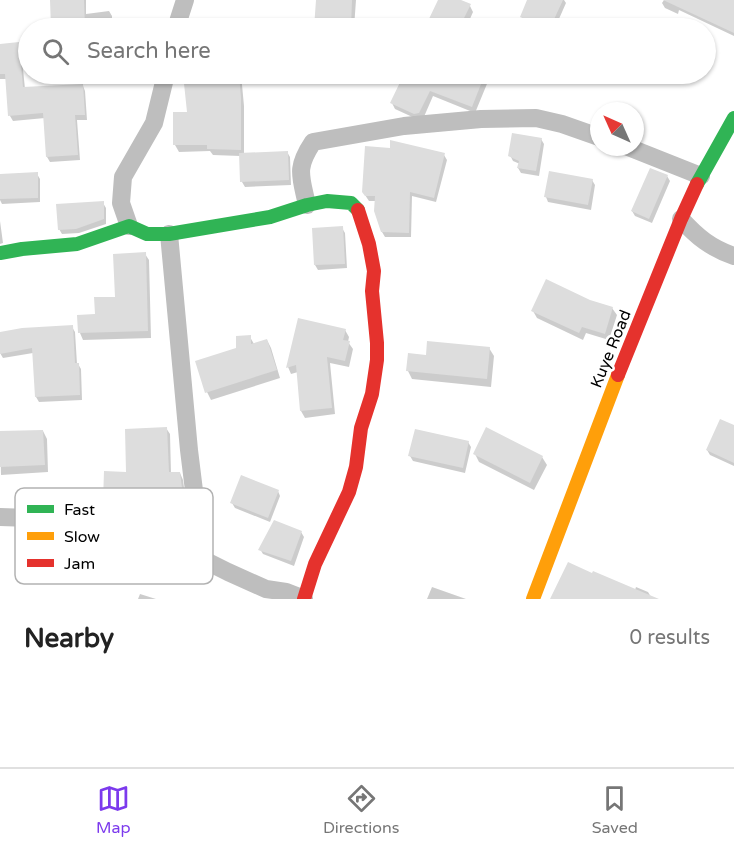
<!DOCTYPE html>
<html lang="en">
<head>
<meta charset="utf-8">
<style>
  body { margin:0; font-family:"Varela Round",sans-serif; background:#f2f2f2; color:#222 }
  .compass { position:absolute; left:590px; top:102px; width:54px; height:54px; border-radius:50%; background:#fff; box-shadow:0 2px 4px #0004; rotate:315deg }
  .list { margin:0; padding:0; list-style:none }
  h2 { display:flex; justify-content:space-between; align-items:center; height:78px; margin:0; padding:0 24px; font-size:26px }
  h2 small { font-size:20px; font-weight:400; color:#767676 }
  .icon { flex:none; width:33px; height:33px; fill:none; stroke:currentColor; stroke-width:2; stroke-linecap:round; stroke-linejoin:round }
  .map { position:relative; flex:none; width:734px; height:599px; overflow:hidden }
  .search { position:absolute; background:#fff; box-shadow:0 2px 4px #0004; left:18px; right:18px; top:18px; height:66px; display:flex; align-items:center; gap:15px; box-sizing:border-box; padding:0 21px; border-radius:33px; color:#767676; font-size:22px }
  .sheet { height:168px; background:#fff }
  nav { display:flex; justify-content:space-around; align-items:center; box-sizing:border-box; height:84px; border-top:2px solid #e0e0e0; background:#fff; font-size:16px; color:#767676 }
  nav a { display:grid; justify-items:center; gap:3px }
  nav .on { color:#7c3aed }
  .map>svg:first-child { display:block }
</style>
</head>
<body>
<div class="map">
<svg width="734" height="599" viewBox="0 0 734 599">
  <rect width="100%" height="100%" fill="#fff"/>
  <path fill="#0003" d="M51,0H86V14L109,11L112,16V28H52Z
    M317,0H356L354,28H315Z
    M440,0H458L470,6L473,12L466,28H426Z
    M529,0H564L566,3L555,28H520L524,20L522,17Z
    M664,0H726L734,10V36L679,10L678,14L665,8L662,3Z
    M278,26L294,28H278Z
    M18,44L21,49L25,89L83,86L85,91L87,120H77L80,160L50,162L47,157L45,118L13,121L10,116L7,79H0V45Z
    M185,74H241L244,106V154L287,152L290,157L291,185L245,187L242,182L240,156L213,155L210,151L179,152L175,145L188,114Z
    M405,74H486L489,79L475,113L433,96L423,119L419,120L395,109L392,103Z
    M521,74H542L537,82Z
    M541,139L544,144L539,176L521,173L518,168L520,164L513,161L510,155Z
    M391,149L444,155L447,160L436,202L412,196L411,237H385L382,232L376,201H369L363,192Z
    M37,174L40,179V202L2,204L0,200V175Z
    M667,176L670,181L652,223L635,216L632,211Z
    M592,180L595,185L591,210L548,202L546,197Z
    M103,203L106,208V224L79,233L62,234L59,229Z
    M0,221L3,243L0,244Z
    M342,228L345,233L347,268L318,270L315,265Z
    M145,254L149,260L151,338L83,340L80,333L79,317L96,316L116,298Z
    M612,308L617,315L609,340L586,333L583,340L537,318L533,311Z
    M72,327L75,332L77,364H78L81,369L82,400L39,402L36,397L33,353L3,358L0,353V334Z
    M345,330L349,337L348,342L353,349L349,367L330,363L335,414L305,418L301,411L298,372L291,374L288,367Z
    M250,337L254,344L267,340L271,348L280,378L211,400L207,392Z
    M489,348L494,356L491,387L412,379L408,371L427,356Z
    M734,427V466L710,455L707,450Z
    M166,428L170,434L171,474L180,473L183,480L187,510L146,513L145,519L110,515L104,500Z
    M43,431L47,439L48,472L1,475L0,433Z
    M468,442L471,447L465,473L413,461L410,456Z
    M475,454L542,457L547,465L534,490L479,462Z
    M278,491L280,496L270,522L235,508L232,503Z
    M301,532L304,537L294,566L263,554L260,549Z
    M432,587L466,599H427Z
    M636,587L648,592L651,597L650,599L552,598L635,590Z
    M140,594L156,599H138Z"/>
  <path fill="#ddd" d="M50,0H84L85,28H51Z
    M316,0H352L351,28H314Z
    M438,0H461L471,4L459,28H438L427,23Z
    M527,0H563L550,28H547L520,17Z
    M663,0H734V33Z
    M19,42L23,87L83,84L85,115H75L78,155L46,157L43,113L8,116L5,74H0V44Z
    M183,74H239L241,98V150L207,149V145H173V112H187Z
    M404,74H485L472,107L430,91L419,113L414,114L390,103Z
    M512,133L542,138L536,171L517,168L519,161L508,156Z
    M390,140L445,153L434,198L410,192L409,233L381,232L374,211L375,196H365L362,192L365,146L390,148Z
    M288,151L289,180L240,182L239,153Z
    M650,168L668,175L649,219L631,211Z
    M549,171L593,179L588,205L544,197Z
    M38,172V198L0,199V174Z
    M104,201V219L76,229L58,230L56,204Z
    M343,226L345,264L314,265L312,228Z
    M146,252L148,331L78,333L77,315L95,314L94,297H115L113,254Z
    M546,279L590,300L613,307L605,334L582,327L579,333L531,311Z
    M298,318L346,329L343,340L350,341L345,361L327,357L332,408L300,411L296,365L286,368Z
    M73,325L75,363H79L80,395L35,397L32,348L0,354V332L22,328Z
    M251,335V344L267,339L277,370L205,393L195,361L236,348V336Z
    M427,341L490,347L487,379L406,371L408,353L426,355Z
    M720,419L734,425V463L706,450Z
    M167,427L169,472H180L184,504L143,507L142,513L122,510L105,509L106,501H103L104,471L126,472L125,429Z
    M486,427L543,456L530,483L473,454Z
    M415,429L469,441L463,468L408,456Z
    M43,430L45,465L0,467V431Z
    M241,475L279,490L268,518L230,503Z
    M274,520L302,531L291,561L258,550Z
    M568,562L592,573L593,571L659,599H550Z"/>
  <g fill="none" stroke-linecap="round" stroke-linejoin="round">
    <path stroke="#bebebe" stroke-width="18" d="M176,28L185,0
      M628,147L701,176
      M307,205C301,176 295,169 313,142L404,126L481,119L536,118L562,124L599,137
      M681,219C697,237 711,248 734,256
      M129,226L121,203L123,177L154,123L166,74
      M169,234L189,450L197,515L191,533L193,545L199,556L210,563L228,572L266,589L286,592L304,599
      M0,517L121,521L191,533"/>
    <path stroke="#30b455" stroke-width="14" d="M697,184L734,118
      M0,253L22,249L77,244L129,226L147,234H169L270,217L307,205L327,201L351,203L358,210"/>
    <path stroke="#ff9f0a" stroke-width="14" d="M533,599L618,375"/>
    <path stroke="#e5322d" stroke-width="14" d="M618,375L681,219L697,184
      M304,599L315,564L349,492L356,467L361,428L372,394L377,360V343L372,291L374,271L369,244L358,210"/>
  </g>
  <g text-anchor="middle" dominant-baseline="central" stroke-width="5" stroke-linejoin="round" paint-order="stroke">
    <g font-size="16" fill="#000" stroke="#fff">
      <text transform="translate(611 349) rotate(-68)">Kuye Road</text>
    </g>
  </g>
  <rect x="15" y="488" width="198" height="96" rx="9" fill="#fff" stroke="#b2b2b2" stroke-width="1.5"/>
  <rect x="27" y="505" width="27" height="8" fill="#30b455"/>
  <rect x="27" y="532" width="27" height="8" fill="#ff9f0a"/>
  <rect x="27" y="559" width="27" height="8" fill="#e5322d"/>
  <g font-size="16" fill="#000">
    <text x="64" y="515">Fast</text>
    <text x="64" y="542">Slow</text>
    <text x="64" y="569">Jam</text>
  </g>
</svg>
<svg class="compass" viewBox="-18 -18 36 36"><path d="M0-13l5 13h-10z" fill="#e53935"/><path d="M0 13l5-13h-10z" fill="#767676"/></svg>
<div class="search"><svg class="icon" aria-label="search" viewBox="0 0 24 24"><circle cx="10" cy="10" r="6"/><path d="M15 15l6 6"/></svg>Search here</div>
</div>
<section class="sheet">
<h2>Nearby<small>0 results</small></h2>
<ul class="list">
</ul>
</section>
<nav>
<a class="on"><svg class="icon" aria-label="map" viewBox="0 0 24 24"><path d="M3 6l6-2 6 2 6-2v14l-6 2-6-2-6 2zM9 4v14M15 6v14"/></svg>Map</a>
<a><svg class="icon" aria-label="directions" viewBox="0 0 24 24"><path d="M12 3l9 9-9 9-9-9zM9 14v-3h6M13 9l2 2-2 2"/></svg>Directions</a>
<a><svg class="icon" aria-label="saved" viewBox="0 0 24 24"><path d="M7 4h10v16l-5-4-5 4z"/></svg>Saved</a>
</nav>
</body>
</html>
